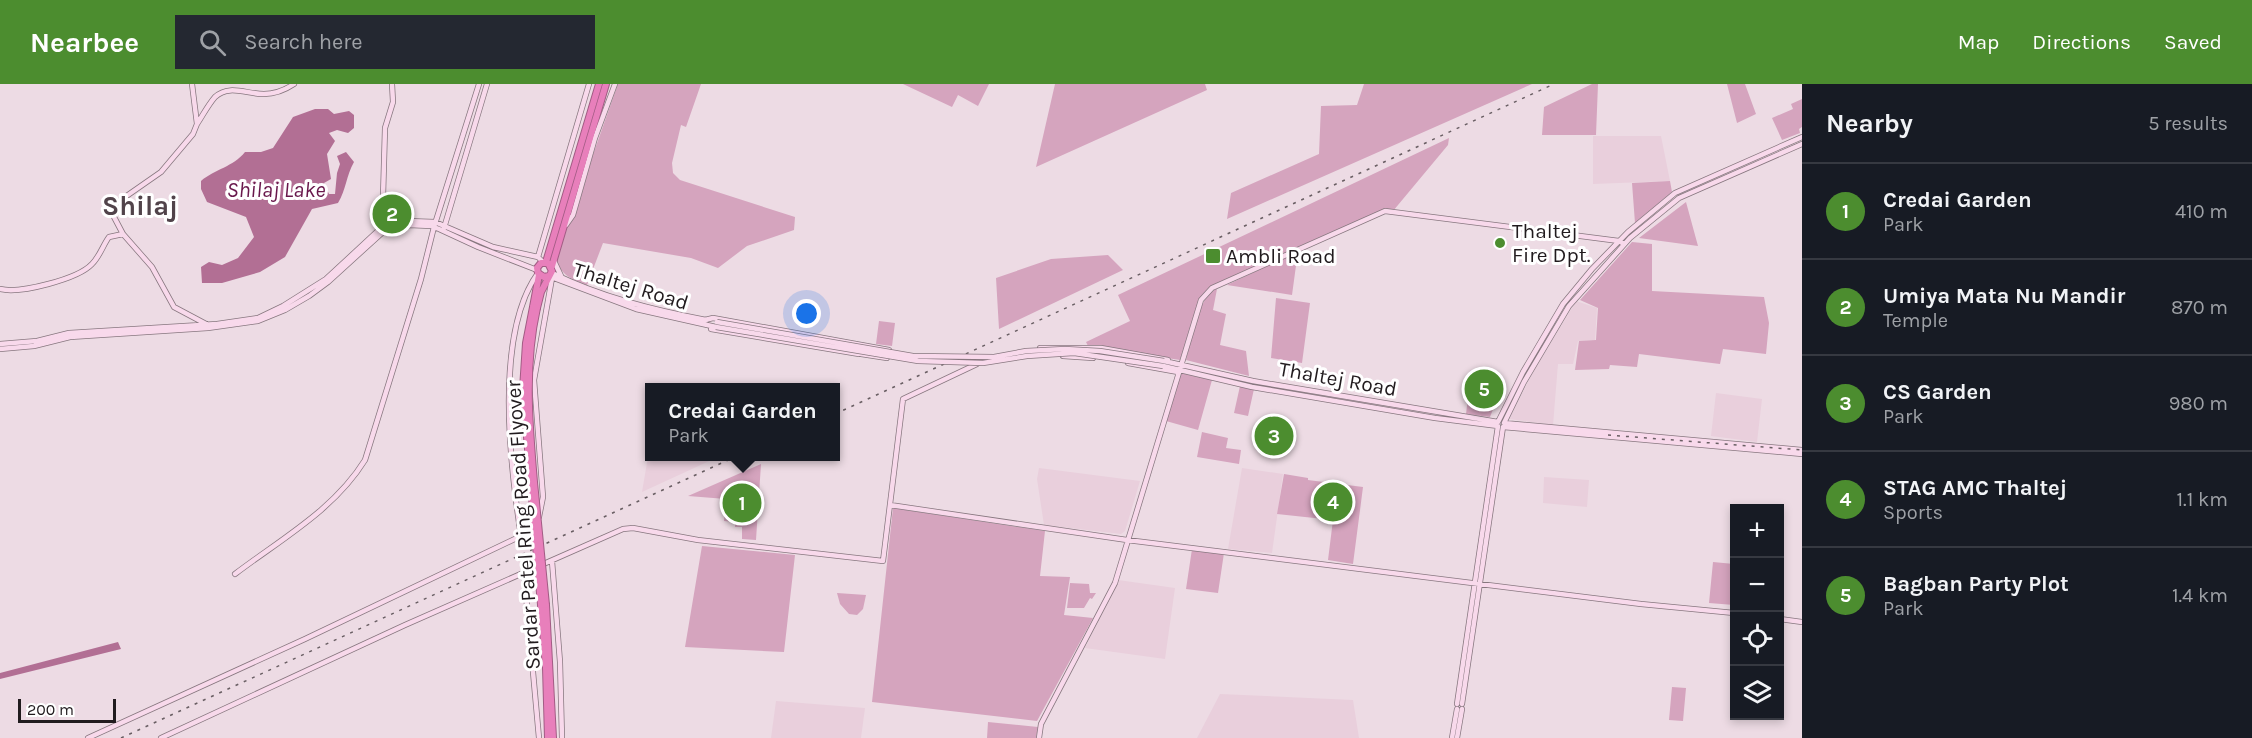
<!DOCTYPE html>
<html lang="en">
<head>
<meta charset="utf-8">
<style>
  body { margin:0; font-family:Karla,sans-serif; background:#242831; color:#f1f3f6 }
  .controls { position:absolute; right:18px; bottom:18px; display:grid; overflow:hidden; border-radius:0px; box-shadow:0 3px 9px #0003 }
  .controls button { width:54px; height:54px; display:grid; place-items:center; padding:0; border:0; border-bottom:2px solid #363941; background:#171b24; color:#f1f3f6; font:30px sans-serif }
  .scale { position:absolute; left:18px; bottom:15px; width:98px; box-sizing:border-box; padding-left:6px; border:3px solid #211b1e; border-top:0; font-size:16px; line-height:21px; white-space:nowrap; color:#211b1e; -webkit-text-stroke:4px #fff; paint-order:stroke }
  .you { position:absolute; left:807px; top:230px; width:21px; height:21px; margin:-15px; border:4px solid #fff; border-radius:50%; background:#1a73e8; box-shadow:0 0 0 9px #1a73e833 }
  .badge { display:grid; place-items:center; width:39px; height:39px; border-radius:50%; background:#4c8d2f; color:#fff; font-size:20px; font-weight:700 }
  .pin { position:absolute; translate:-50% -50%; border:3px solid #fff; box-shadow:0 2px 6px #0006 }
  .popup { position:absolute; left:645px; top:299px; width:195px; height:78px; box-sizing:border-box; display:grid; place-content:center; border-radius:0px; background:#171b24; filter:drop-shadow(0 2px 4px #0005); font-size:20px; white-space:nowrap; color:#9ea1a6 }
  .popup b { font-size:22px; color:#f1f3f6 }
  .popup::after { content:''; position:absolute; left:50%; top:100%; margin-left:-12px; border:12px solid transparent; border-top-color:#171b24 }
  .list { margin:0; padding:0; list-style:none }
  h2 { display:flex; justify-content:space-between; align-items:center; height:78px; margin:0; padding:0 24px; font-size:26px }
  h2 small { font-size:20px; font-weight:400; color:#9ea1a6 }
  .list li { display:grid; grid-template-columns:39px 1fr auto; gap:18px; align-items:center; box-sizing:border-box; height:96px; padding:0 24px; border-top:2px solid #363941 }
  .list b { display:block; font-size:22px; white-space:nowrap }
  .list p { margin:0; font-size:20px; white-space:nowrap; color:#9ea1a6 }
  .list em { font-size:20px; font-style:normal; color:#9ea1a6 }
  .icon { flex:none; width:33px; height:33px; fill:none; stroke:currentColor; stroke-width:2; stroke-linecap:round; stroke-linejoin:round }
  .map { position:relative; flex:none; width:1802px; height:654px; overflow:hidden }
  header { display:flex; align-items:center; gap:36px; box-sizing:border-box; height:84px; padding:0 30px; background:#4c8d2f; color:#fff }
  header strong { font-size:28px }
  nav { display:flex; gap:33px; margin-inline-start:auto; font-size:21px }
  .search { width:420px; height:54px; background:#242831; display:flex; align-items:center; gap:15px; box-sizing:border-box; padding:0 21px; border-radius:0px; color:#9ea1a6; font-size:22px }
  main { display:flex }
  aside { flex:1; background:#171b24 }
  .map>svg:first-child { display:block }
</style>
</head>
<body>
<header>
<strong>Nearbee</strong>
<div class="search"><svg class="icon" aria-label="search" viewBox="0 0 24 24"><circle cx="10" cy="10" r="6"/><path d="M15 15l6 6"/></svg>Search here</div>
<nav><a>Map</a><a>Directions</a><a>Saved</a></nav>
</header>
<main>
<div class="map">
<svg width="1802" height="654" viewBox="0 0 1802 654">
  <rect width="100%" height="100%" fill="#eddbe4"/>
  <path fill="#e9cfdc" d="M1593,52H1661L1670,97L1593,100Z
    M1576,217L1597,224L1595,256L1578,257L1573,280H1558L1553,341L1509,335L1533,288Z
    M1716,309L1762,315L1757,358L1711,352Z
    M649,367V372L718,373L642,408Z
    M1039,384L1140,397L1125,447L1121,450L1044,441L1037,395Z
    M1242,384L1283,390L1272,469L1228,465Z
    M1544,393L1589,396L1587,423L1543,419Z
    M1118,496L1175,504L1165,575L1085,564Z
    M1220,610L1353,616L1359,654H1197Z
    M776,617L865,624L861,654H771Z"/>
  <path fill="#d5a4be" d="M618,0H701L686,43L681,41L672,79L673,89L680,96L795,133L794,146L747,162L718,184L691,174L603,159L587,201C572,195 561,192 556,175Z
    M903,0H989L978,22L958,11L952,23Z
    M1055,0H1205L1207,6L1036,83Z
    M1364,0H1532L1227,135L1231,109L1319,70L1321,22L1357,21Z
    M1592,0H1598L1596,51H1542L1544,23Z
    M1727,0H1745L1756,30L1737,39Z
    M1802,15V43L1799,45L1800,49L1782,56L1772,34L1793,25L1791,20Z
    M1449,54L1448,61L1393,127L1385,126L1211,204L1201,216L1180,276L1088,262L1086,258L1130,237L1118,211Z
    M1670,97L1672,108L1635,139L1632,99Z
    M1686,118L1698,162L1639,154Z
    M1632,158L1652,160V207L1764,213L1769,239L1766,270L1723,265L1720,280L1639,270L1637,283L1610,281L1609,285L1575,286L1579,257L1596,256L1598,224L1580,216Z
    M1298,167L1292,211L1227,201Z
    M1108,171L1123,186L999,245L996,194L1051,175Z
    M1217,205L1213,226L1226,230L1220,261L1246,267L1249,292L1186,276C1191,258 1198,211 1217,205Z
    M1276,214L1310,219L1302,279L1271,274Z
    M879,237L895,239L892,262L876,260Z
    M1180,288L1212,296L1198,346L1166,337Z
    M1471,289L1500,294L1497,315L1490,333L1466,330Z
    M1240,302L1254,305L1248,332L1234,329Z
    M1269,336L1281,338L1278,351L1282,352L1280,368L1265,365Z
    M1202,348L1228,354L1226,364L1241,366L1239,380L1197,373Z
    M761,380L756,456L742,455V443H735V438L724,437L726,415L688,412Z
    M1284,390L1308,394V396L1363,403L1353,480L1328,476L1333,436L1277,430Z
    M893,424L1045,447L1040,492L1070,493L1064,531L1093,534L1037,637L872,618Z
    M702,462L795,471L784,568L685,563Z
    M1192,465L1224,469L1218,509L1186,505Z
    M1713,478L1734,480V521L1709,519Z
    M1070,499L1089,500L1090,509H1096L1092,515L1090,514L1084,524H1067Z
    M837,509L866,511L863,525L857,531L849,530L840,520Z
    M1672,603L1686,604L1683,637L1669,636Z
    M988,638L1038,643L1036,654H987Z"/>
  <path fill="#b26f94" d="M315,25H328L334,30L349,27L354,31V44L348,49L337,46L329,49L335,57L327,70L331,95L324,99L329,110H335L337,89L340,80L337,72L346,68L354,78C346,92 346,106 338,119L312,125L285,173L260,188L222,199H202L201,183L209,178L222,181L238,174L254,153L246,133L207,118L201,105V97C215,85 233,83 245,68H261L273,64L293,33Z
    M118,558L121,565L0,595V589Z"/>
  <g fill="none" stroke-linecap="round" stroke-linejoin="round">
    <defs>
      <path id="secondary" d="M197,40C203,31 208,21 215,13C229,0 246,10 264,10C275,10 285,6 294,0
        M1802,60L1679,114L1630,154L1569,222L1524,298L1504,339L1802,366
        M566,141L573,131L595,54L615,0
        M444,144L487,0
        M387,145L384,132L383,113L385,44L393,18L392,0
        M123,150L114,133L115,120L161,88L193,50L197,40L192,0
        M538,173L589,0
        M554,177L562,194
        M552,189C601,213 653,226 706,236
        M551,193L636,225L716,243
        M0,205C20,210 78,195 92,180C100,172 103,161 109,153L123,150L152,183L174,223L206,240
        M705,236L713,234L889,266L887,274L861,270
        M711,245L859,270L862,268
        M0,260L37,257L69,249L217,240L258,234L283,222L326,195L381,144L408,137L435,138L493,163L538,173L543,178
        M1040,264H1101L1168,276
        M0,265L34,262L70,253L208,244L258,237L285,226L309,212L328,198L383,148L409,141L431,142L439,145L478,163L537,186
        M1063,272L1093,274
        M1164,277L1253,297L1498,338L1523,288L1563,220L1592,185L1628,148L1675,109L1802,53
        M1128,279L1178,288
        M1163,282L1252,303L1435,334L1498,342L1457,620
        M890,421L1127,456L1641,520L1734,529
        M518,426L525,434L530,436L539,433L543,413L534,296L552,194
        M552,477L560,578L562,654
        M524,489L539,654
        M235,490C281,455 334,426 365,376L421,195L434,143L479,0
        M1780,535L1802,538
        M1462,620L1503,343L1802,370
        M88,654L305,555L521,452C510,381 494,250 538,189
        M161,654L405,541L623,445L633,444L698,456L883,477L903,315L977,280
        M1039,654L1041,640L1115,499L1201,216L1212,204L1385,127L1619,157L1624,160
        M1452,654L1457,625
        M1457,654L1462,625"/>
      <path id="highway" d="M546,178L599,0
        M552,182L606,0
        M533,223L539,191
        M537,224L541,208L552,187L548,179H541L537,184L538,189L544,193L549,192
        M541,521L546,584L548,654
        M546,521L553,654"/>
    </defs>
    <use href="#secondary" stroke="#87777f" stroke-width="6"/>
    <use href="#highway" stroke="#a25c84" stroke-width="8"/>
    <use href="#secondary" stroke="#f8d9eb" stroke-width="4.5"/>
    <use href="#highway" stroke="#e87fbb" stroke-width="6"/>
    <path stroke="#695e63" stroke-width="1.5" stroke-dasharray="3 6" stroke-linecap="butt" d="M835,330L1554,0
      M1608,351L1802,366
      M121,654L737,372"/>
    <defs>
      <path id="secondary-bridge" d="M717,238L913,272L994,273L1026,267L1065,265L1100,267L1164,277
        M716,243L918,277L983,279L1027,272L1074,269L1163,282"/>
      <path id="highway-bridge" d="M533,223L526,259L523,305L541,521
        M537,224C524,282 529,339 534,398C538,439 542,480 546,521"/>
    </defs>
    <use href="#secondary-bridge" stroke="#87777f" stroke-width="6" stroke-linecap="butt"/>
    <use href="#highway-bridge" stroke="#a25c84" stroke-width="8" stroke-linecap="butt"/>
    <use href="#secondary-bridge" stroke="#f8d9eb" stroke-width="4.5"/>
    <use href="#highway-bridge" stroke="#e87fbb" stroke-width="6"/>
  </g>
  <g fill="#4c8d2f" stroke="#fff" stroke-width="2">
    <circle cx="1500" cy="159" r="6"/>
    <rect x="1205" y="164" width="16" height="16" rx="3"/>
  </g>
  <g text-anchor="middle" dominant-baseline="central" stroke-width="6" stroke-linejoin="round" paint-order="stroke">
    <g font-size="21" fill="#211b1e" stroke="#fff" text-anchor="start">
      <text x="1512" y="147">Thaltej<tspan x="1512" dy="24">Fire Dpt.</tspan></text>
      <text x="1226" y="172">Ambli Road</text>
    </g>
    <g font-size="21" fill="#211b1e" stroke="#fff">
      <text transform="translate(631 202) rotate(17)">Thaltej Road</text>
      <text transform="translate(1338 295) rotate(10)">Thaltej Road</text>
      <text transform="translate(523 441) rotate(-94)">Sardar Patel Ring Road Flyover</text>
    </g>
    <g font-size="22" font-style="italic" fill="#69184c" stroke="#fff">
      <text x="276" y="106">Shilaj Lake</text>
    </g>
    <g font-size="27" font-weight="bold" fill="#51434a" stroke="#fff">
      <text x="140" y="122">Shilaj</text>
    </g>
  </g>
</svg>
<div class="controls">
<button>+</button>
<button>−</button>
<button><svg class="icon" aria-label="locate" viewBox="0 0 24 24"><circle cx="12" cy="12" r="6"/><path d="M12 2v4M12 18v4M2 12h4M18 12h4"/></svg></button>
<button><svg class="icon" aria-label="layers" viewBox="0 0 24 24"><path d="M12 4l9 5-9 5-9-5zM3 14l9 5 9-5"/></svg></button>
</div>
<div class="scale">200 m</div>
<div class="you"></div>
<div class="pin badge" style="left:742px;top:419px">1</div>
<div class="popup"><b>Credai Garden</b>Park</div>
<div class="pin badge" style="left:392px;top:130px">2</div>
<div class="pin badge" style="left:1274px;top:352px">3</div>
<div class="pin badge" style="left:1333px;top:418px">4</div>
<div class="pin badge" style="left:1484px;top:305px">5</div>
</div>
<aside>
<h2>Nearby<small>5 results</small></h2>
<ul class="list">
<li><span class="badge">1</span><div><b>Credai Garden</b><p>Park</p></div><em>410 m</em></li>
<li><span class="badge">2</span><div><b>Umiya Mata Nu Mandir</b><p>Temple</p></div><em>870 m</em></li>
<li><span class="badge">3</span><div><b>CS Garden</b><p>Park</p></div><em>980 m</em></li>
<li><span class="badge">4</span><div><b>STAG AMC Thaltej</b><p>Sports</p></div><em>1.1 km</em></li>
<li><span class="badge">5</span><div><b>Bagban Party Plot</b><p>Park</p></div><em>1.4 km</em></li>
</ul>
</aside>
</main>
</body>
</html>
